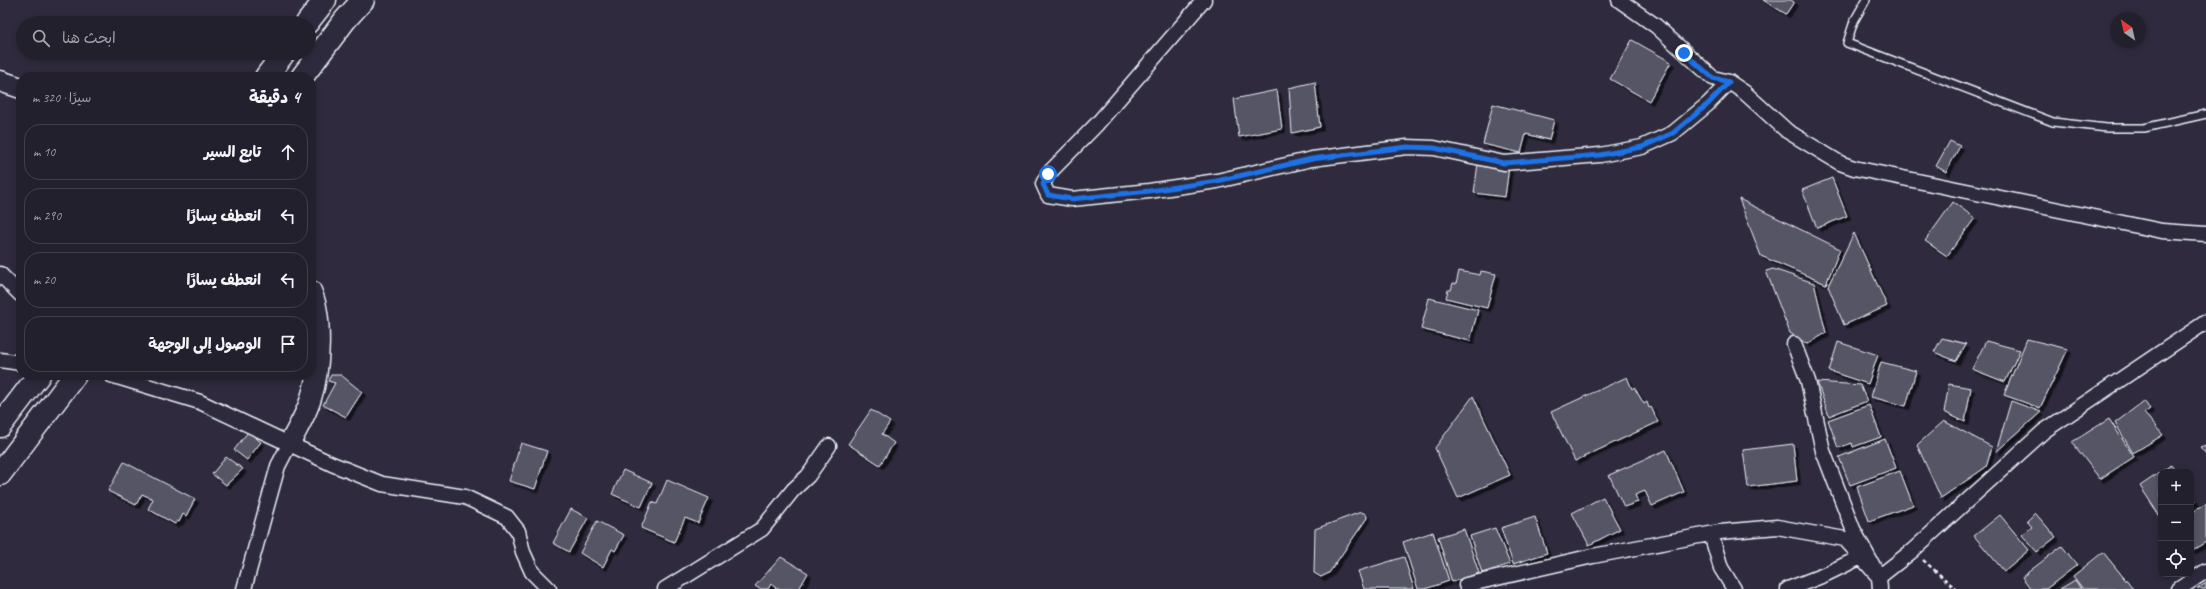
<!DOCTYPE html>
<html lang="ar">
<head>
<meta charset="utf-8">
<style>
  body { margin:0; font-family:Caveat,"Playpen Sans Arabic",sans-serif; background:#2b2836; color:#f1f3f6; direction:rtl }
  .controls { position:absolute; right:12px; bottom:12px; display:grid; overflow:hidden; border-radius:8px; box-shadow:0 2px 6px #0003 }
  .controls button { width:36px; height:36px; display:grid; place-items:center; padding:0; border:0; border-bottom:1px solid #403e4a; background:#23202e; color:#f1f3f6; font:20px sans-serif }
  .compass { position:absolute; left:2110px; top:12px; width:36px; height:36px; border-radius:50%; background:#23202e; box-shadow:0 2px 6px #0003; rotate:326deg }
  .stop { position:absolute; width:12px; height:12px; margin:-9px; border:3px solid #1a73e8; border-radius:50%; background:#fff }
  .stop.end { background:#1a73e8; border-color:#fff; box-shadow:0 1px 4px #0008 }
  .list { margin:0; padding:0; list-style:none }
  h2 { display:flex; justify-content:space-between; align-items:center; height:52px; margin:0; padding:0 16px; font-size:17px }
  h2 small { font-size:13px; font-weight:400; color:#a3a3aa }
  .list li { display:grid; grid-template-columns:26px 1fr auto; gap:12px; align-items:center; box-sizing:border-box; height:56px; margin:0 8px 8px; padding:0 8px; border:1px solid #403e4a; border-radius:16px }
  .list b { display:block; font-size:15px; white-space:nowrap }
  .list em { font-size:13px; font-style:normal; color:#a3a3aa }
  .icon { flex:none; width:22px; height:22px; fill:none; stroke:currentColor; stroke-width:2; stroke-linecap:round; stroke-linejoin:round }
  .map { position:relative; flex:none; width:2206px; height:589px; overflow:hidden; direction:ltr }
  .search { position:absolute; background:#23202e; box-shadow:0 2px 6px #0003; left:16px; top:16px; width:300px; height:44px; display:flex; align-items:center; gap:10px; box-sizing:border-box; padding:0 14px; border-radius:22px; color:#a3a3aa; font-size:15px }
  .panel { position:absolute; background:#23202e; box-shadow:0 2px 6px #0003; left:16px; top:72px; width:300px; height:308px; border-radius:16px; direction:rtl }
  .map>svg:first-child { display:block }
</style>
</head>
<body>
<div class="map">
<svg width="2206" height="589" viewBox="0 0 2206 589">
  <defs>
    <filter id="shadow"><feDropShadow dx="3.5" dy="3.5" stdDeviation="0" flood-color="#0009"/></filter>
  </defs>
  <rect width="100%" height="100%" fill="#2f2a3d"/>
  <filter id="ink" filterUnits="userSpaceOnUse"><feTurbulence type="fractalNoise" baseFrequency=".025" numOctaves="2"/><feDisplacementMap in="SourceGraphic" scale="8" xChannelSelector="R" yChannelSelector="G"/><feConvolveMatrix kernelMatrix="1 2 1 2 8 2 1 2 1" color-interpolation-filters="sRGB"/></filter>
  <g filter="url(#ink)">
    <path fill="#575565" stroke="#e8f1f8" filter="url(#shadow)" d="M1763,0H1791L1794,2L1786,14Z
      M1632,40L1671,62L1649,101L1610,79Z
      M1315,82L1320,127L1292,133L1289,88Z
      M1277,90L1282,129L1239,137L1234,99Z
      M1493,104L1554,120L1549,140L1526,134L1521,153L1483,144Z
      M1950,141L1960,146L1946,172L1936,166Z
      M1478,163L1509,167L1505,197L1474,193Z
      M1832,178L1847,216L1817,228L1802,190Z
      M1739,199L1840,249L1826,284L1761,256Z
      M1953,202L1975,218L1947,256L1925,241Z
      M1854,233L1887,306L1844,325L1828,286Z
      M1773,269L1814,283L1826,333L1807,344L1790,333L1766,271Z
      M1459,271L1480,275L1481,271L1496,274L1487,308L1446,298L1448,290H1451L1453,283L1456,284Z
      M1429,298L1478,310L1470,341L1421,329Z
      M1942,338L1966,344L1956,361L1934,352Z
      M2027,339L2068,349L2040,408L2004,395Z
      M1986,341L2020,350L2005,382L1972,369Z
      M1838,342L1878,355L1868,384L1829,371Z
      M1881,362L1916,371L1906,406L1871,397Z
      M331,375H341L362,392L346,417L323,405L335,383L328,381Z
      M1627,377L1632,389L1634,387L1644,404L1647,402L1649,408L1651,407L1658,422L1575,461L1551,412Z
      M1817,382L1860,385L1867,401L1829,416Z
      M1949,384L1971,388L1965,422L1944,412Z
      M1473,396L1510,475L1458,498L1435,448Z
      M2011,401L2041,412L1996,452Z
      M2144,401L2150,409L2144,413L2163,435L2133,453L2115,423Z
      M1869,405L1881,437L1853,447L1852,443L1838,448L1828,420Z
      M871,410L890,422L882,434L894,443L880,465L848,444Z
      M2109,419L2134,457L2100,479L2072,442Z
      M1944,421L1992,447L1986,467L1941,498L1917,445Z
      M248,432L261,442L247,460L234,450Z
      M1885,439L1896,468L1850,485L1839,457Z
      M521,443L547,451L535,489L509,481Z
      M1793,444L1797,481L1748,487L1743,450Z
      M2206,445V454L2200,447Z
      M1666,450L1684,492L1652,506L1645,491L1635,495L1638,502L1624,507L1609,475Z
      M226,457L243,469L226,485L212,474Z
      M124,462L195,499L186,516L183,514L179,522L177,521L175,524L148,509L153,499L142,494L136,505L108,491Z
      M2171,465L2176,472H2161V518L2140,486Z
      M623,470L652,483L641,507L612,494Z
      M1900,471L1913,505L1869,521L1857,487Z
      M667,480L709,498L698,523L685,518L674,542L641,528L652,502L657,504Z
      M2191,495L2196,502L2191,505Z
      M1603,497L1620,529L1589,545L1572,513Z
      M2206,504V542L2191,551V513Z
      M571,509L588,518L569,552L553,543Z
      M1361,512L1366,514L1367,518L1329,573L1321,577L1314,573L1315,529Z
      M2035,513L2056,537L2037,552L2022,535L2032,527L2027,521Z
      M2000,515L2029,550L2004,571L1974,536Z
      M1535,517L1547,553L1513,564L1501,528Z
      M597,521L624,535L615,551L612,549L603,567L580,553Z
      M1495,528L1510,564L1482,573L1470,536Z
      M1464,529L1479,573L1452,582L1438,537Z
      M1433,532L1449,581L1425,589H1418L1403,542Z
      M2062,546L2077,565L2046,589H2031L2022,577Z
      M2103,552L2133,589H2083L2073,576Z
      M781,557L808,573L799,589H775L776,588L771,584L768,589H760L755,586Z
      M1404,557L1414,589H1364L1358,571Z
      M2075,580L2081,589H2060Z
      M2206,583V589H2197Z"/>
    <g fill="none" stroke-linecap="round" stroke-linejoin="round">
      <defs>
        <path id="lane" d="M1866,0L1854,21L1847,43L2053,122L2107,128H2144L2206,114"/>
        <path id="street" d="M1204,0L1097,124L1048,174L1043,184L1048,195L1072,199L1149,191L1217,181L1312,159L1407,147L1434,148L1504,163L1600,155L1642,147L1673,133L1708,104L1729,82
          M1619,0L1656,26L1713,78L1729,82L1744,92L1787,131L1840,163L1854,168L2162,231L2206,234
          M0,274L21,295
          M1794,344L1808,381L1823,451L1853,529L1879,577L1880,589
          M0,360L21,363
          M111,375L200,402L332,464L382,484L465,497L507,517L518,531L523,552L532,572L549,589
          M1711,534L1721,568L1734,589
          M1466,585L1593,556L1720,532L1777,527L1845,539L1879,577L1912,551L2044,431L2206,322
          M244,589L278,466L290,443
          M665,589L762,529L793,490L808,476L829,446
          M1788,589L1824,575L1861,557
          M2179,589L2206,571"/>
        <path id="secondary" d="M0,81L21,88
          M290,443C297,429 307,413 311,398C320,371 323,317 311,291"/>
        <path id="highway" d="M307,23L325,0
          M266,77L284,53
          M302,77L345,20L363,0
          M0,426L39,375
          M0,474L75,375"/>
      </defs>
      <use href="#lane" stroke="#e8f1f8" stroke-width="10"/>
      <use href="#street" stroke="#e8f1f8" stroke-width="17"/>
      <use href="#secondary" stroke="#e8f1f8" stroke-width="23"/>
      <use href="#highway" stroke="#e8f1f8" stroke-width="25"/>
      <path stroke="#e8f1f8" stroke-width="2.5" stroke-dasharray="4 3" stroke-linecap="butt" d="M1923,560L1956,589"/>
      <use href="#lane" stroke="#2f2a3d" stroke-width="7"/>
      <use href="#street" stroke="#2f2a3d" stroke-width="14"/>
      <use href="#secondary" stroke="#2f2a3d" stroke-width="20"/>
      <use href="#highway" stroke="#2f2a3d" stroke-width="22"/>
    </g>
  </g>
  <g fill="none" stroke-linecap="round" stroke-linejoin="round" filter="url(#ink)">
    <path stroke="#1a73e8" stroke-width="5" d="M1048,174L1043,184L1048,195L1072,199L1149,191L1217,181L1312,159L1407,147L1434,148L1504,163L1600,155L1642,147L1673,133L1708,104L1729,82L1713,78L1684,53"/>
  </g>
</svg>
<div class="controls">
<button>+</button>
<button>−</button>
<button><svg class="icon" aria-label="locate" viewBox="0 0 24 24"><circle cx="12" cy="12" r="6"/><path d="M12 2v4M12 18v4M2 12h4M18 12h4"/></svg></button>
</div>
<svg class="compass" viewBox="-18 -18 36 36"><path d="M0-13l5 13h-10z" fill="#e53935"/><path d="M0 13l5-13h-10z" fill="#a3a3aa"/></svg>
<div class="stop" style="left:1048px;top:174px"></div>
<div class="stop end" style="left:1684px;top:53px"></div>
<div class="search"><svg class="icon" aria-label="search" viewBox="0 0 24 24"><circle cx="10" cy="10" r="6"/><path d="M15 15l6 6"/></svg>ابحث هنا</div>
<section class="panel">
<h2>4 دقيقة<small>سيرًا · 320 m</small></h2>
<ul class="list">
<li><svg class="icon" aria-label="ahead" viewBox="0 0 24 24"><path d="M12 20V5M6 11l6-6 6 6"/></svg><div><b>تابع السير</b></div><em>10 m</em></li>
<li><svg class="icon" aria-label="left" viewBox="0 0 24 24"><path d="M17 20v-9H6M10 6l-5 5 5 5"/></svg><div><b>انعطف يسارًا</b></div><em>290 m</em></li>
<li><svg class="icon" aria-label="left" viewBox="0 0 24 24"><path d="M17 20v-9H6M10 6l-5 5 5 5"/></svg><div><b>انعطف يسارًا</b></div><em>20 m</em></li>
<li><svg class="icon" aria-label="arrive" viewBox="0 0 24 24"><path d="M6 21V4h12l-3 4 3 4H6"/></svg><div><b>الوصول إلى الوجهة</b></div></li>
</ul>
</section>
</div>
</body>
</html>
